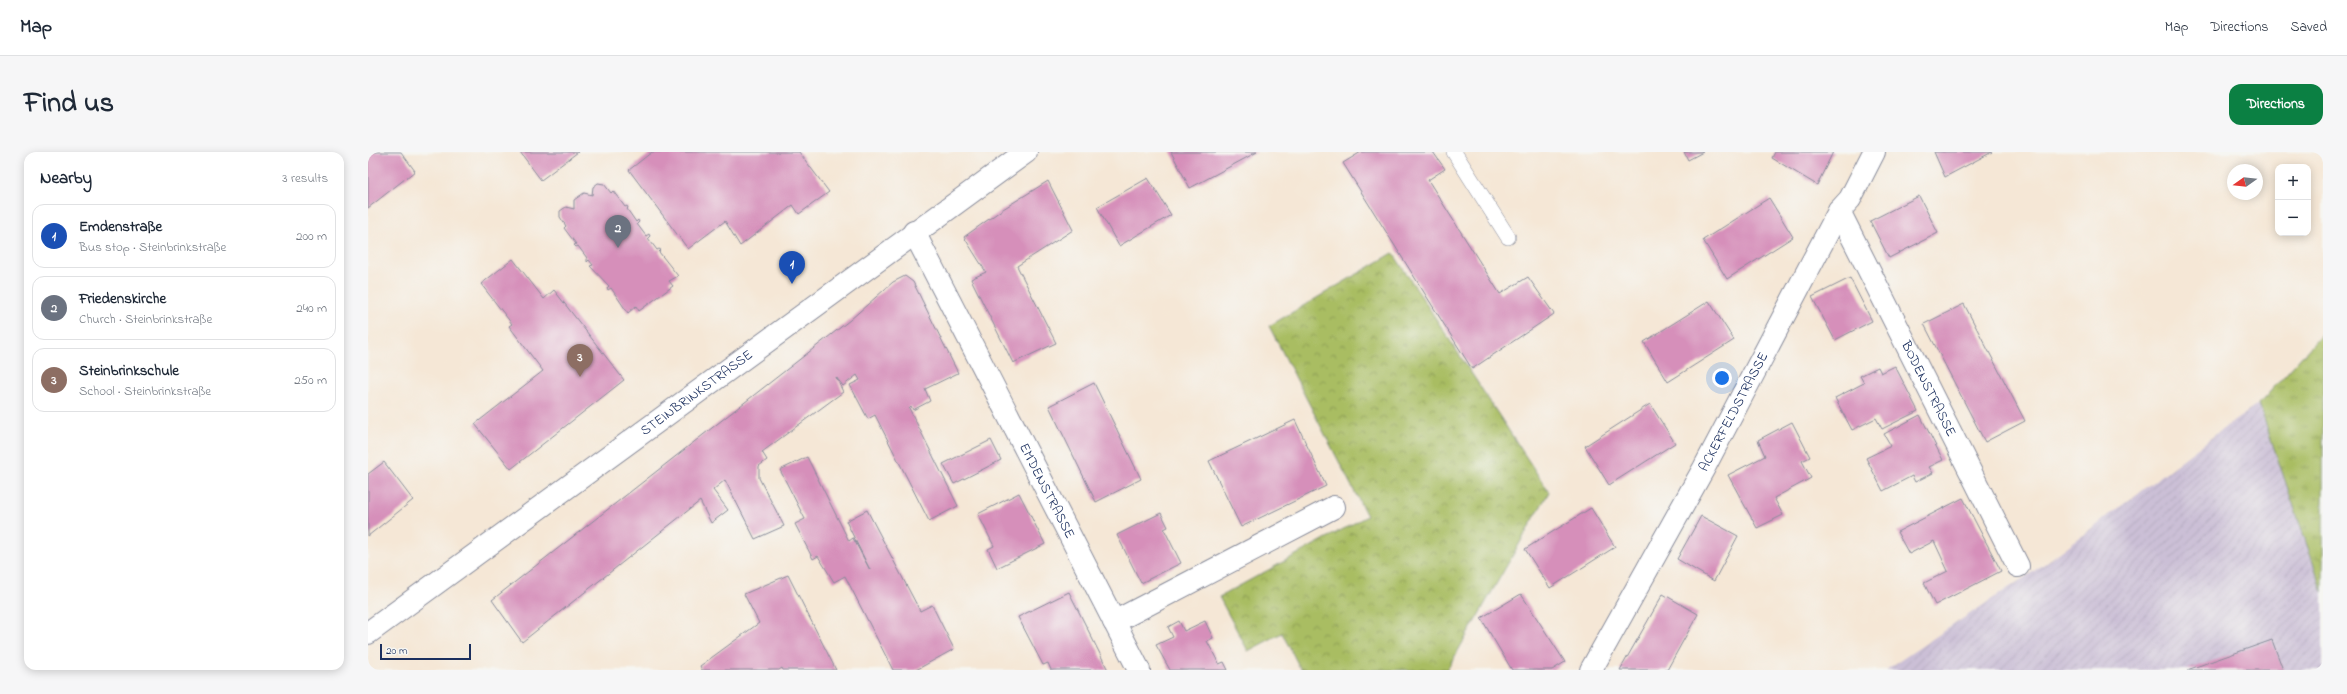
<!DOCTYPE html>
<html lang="en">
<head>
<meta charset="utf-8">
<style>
  body { margin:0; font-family:"Indie Flower",sans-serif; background:#f6f6f7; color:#1f2937 }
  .controls { position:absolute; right:12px; top:12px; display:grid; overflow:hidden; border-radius:8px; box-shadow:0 2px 10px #0003 }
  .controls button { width:36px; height:36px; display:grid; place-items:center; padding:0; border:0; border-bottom:1px solid #e0e1e3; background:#fff; color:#1f2937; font:20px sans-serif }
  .compass { position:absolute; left:1859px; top:12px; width:36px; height:36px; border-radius:50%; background:#fff; box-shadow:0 2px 10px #0003; rotate:255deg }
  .scale { position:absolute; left:12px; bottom:10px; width:91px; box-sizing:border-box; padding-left:4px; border:2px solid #1b2f5e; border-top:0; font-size:11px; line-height:14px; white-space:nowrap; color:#1b2f5e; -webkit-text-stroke:3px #f6f6f2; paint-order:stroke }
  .you { position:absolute; left:1354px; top:226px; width:14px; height:14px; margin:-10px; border:3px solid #fff; border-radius:50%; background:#1a73e8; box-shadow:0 0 0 6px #1a73e833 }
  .badge { display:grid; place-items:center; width:26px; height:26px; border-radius:50%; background:#0b8043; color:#fff; font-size:13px; font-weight:700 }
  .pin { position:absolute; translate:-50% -33px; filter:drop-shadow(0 1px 2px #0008) }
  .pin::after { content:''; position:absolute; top:21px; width:14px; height:12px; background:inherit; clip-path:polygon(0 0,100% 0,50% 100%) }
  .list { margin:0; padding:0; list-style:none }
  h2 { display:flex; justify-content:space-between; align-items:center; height:52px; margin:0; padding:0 16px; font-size:17px }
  h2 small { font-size:13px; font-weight:400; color:#747a83 }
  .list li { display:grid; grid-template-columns:26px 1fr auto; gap:12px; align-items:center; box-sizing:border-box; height:64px; margin:0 8px 8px; padding:0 8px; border:1px solid #e0e1e3; border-radius:12px }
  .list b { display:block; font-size:15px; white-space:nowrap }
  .list p { margin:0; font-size:13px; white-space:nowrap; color:#747a83 }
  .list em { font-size:13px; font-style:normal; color:#747a83 }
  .map { position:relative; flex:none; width:1955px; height:518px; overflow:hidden; border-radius:12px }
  header { display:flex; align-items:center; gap:24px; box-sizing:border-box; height:56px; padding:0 20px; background:#fff; border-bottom:1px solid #e0e1e3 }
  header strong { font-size:19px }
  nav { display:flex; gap:22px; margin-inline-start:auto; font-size:14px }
  .intro { display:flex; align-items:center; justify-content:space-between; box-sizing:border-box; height:96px; padding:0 24px }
  h1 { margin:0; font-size:28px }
  .button { padding:10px 18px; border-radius:12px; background:#0b8043; color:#fff; font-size:14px; font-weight:700 }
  main { display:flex; gap:24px; padding:0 24px }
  aside { flex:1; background:#fff; border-radius:12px; box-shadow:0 2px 10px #0003 }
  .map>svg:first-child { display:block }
</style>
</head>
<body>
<header>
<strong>Map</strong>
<nav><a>Map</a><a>Directions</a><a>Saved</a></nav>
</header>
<div class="intro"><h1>Find us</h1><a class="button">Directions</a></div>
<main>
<aside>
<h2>Nearby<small>3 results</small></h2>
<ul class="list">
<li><span class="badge" style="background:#1a4fb4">1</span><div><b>Emdenstraße</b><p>Bus stop · Steinbrinkstraße</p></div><em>200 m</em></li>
<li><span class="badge" style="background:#6b7280">2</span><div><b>Friedenskirche</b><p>Church · Steinbrinkstraße</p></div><em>240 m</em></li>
<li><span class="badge" style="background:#8d6e63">3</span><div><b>Steinbrinkschule</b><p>School · Steinbrinkstraße</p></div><em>250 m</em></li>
</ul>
</aside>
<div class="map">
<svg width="1955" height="518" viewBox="0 0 1955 518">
  <defs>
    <pattern id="industrial-furrows" width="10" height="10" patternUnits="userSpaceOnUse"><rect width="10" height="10" fill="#cbbfd6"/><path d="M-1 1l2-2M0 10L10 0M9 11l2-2" fill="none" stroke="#aea4ba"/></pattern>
    <pattern id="grass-tufts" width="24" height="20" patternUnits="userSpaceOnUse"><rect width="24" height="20" fill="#a9bd62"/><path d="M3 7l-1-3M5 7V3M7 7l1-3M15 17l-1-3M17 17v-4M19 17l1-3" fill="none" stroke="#899a54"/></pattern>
    <pattern id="park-crowns" width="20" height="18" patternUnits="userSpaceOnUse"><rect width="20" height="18" fill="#a9bd62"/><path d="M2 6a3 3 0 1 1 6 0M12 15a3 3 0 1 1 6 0" fill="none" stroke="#899a54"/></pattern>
  </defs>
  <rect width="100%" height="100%" fill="#f6f6f2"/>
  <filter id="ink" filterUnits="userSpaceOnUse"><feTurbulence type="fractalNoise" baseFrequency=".025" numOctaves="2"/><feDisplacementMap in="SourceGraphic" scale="8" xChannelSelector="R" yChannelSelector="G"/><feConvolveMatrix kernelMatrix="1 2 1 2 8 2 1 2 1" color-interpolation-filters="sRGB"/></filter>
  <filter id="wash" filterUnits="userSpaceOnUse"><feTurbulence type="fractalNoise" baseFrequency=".012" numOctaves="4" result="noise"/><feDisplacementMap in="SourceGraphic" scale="16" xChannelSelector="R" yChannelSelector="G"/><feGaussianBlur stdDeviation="0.9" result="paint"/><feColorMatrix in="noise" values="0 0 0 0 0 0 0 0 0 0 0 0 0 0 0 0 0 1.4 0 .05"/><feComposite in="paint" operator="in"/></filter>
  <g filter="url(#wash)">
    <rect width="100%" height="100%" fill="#f5e7d6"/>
    <path fill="url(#industrial-furrows)" d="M1891,252L1955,440V518H1518L1675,413L1859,274Z"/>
    <path fill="url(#grass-tufts)" stroke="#627660" d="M1955,181V440L1891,252Z"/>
    <path fill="url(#park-crowns)" stroke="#627660" d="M1025,101L1181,340L1079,518H933L914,481L880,499L851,445L999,364L901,174Z"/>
    <g id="blocks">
      <path fill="#d68fba" d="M0,0H33L47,19L0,56Z
        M152,0H210L173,28Z
        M284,0H431L461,40L431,62L425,53L372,94L357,69L320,97L261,18Z
        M803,0H889L822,36Z
        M993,0H1065L1077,17L1060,28L1132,142L1160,125L1186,162L1104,217L975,11Z
        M1316,0H1335L1320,8Z
        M1407,0H1465L1449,33L1404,6Z
        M1566,0H1624L1577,25Z
        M780,26L803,63L751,94L729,55Z
        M680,29L705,78L649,114L688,191L645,211L603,127L618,120L596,85L635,57Z
        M230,31L236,32L243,41L245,39L257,55L259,54L260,56L259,57L268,70L270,68L271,70L269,72L278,84L281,82L282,84L280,86L289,98L291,97L293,98L291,100L310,124L301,129L305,134L271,159L268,154L260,161L243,136L240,138L239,136L241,134L222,114L225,113L221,108L219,110V106L210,94L208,95L206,93L208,92L196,76L198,74L192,65V59L198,55L206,57V48L216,41L224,43L225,35Z
        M1551,44L1570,81L1521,106L1502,69Z
        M1401,46L1425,85L1359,127L1335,88Z
        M145,107L176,147L186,138L256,228L143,317L107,272L175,219L141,174L144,172L113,132Z
        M537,124L545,130L590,221L557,237L562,249L545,258L543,254L541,256L590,354L561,369L507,263L500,267L482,233L492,228L489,223L475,234L468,225L475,240L394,300L399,308L391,314V326L416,374L387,387L357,328L345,338L360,358L343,371L332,349L154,490L124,448L482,168L525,130Z
        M1482,126L1504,169L1467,188L1444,145Z
        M1341,149L1366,188L1300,230L1276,190Z
        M1596,152L1657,269L1617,290L1556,172Z
        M1527,214L1550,259L1514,277L1508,266L1484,278L1467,246L1496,231L1492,224L1510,215L1513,221Z
        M726,231L773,327L728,350L681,254Z
        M1282,252L1307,291L1241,333L1217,294Z
        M1552,263L1575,308L1561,315L1565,321L1547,330L1544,324L1515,339L1498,306L1523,294L1516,282Z
        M927,268L958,334L873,375L841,309Z
        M1424,270L1442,305L1434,309L1443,326L1406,346L1415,363L1389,376L1360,323L1397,304L1390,288Z
        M623,288L633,308L586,332L575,312Z
        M439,305L481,389L485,386L502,418L478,369L499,358L552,459L564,453L586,497L548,518H525L477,424L466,430L450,404L445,407L427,372L437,367L412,318Z
        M16,310L45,348L0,384V322Z
        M651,341L677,392L629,416L620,397L626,394L610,362Z
        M1595,346L1633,419L1567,453L1556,431L1580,419L1566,389L1541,402L1529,380Z
        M1223,356L1247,395L1182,436L1157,397Z
        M793,361L800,375L796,377L813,411L773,431L749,383Z
        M1333,364L1370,384L1346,429L1309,407Z
        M420,423L468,518H415L414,516L411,518H334L332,514L391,471L376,442Z
        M701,440L740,518H683L680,511L675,513L650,465Z
        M1153,442L1197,510L1184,518H1144L1113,466Z
        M1295,442L1330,462L1299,518H1252Z
        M811,469L816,479L837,469L845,486L839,489L851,512L856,510L860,518H802L788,493L805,485L800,475Z
        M1904,488L1915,518H1819Z"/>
    </g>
  </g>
  <g filter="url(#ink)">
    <use href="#blocks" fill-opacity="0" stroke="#888b9a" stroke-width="1"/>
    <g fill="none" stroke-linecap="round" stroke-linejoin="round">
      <defs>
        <path id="service" d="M1086,0L1140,85"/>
        <g id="minor">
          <path id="s1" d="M1471,59L1650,414"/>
          <path id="s2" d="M546,80L771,518"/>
          <path d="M746,470L966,355"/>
          <path id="s3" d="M1223,518L1336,316L1471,59L1482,47L1506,0"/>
        </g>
        <g id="tertiary">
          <path id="s4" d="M0,481L658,0"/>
        </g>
      </defs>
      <use href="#service" stroke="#888b9a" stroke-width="16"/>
      <use href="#minor" stroke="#888b9a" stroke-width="24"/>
      <use href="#tertiary" stroke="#888b9a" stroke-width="24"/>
      <use href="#service" stroke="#fff" stroke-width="15"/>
      <use href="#minor" stroke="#fff" stroke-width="22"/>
      <use href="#tertiary" stroke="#fff" stroke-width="22"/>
    </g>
  </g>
  <g text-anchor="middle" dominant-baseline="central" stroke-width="4" stroke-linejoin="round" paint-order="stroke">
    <g font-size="14" fill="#1b2f5e" stroke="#f6f6f2">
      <text stroke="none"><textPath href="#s1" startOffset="199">BODENSTRASSE</textPath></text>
      <text stroke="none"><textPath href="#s4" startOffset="407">STEINBRINKSTRASSE</textPath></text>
      <text stroke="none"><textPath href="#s3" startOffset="295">ACKERFELDSTRASSE</textPath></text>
      <text stroke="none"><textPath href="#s2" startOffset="291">EMDENSTRASSE</textPath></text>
    </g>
  </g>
</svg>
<div class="controls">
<button>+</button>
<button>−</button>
</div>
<svg class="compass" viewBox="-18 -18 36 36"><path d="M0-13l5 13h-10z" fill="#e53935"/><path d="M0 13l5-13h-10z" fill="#747a83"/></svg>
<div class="scale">20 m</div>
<div class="you"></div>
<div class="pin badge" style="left:424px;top:132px;background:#1a4fb4">1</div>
<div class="pin badge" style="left:250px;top:96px;background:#6b7280">2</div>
<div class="pin badge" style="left:212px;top:225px;background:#8d6e63">3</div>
</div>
</main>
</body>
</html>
